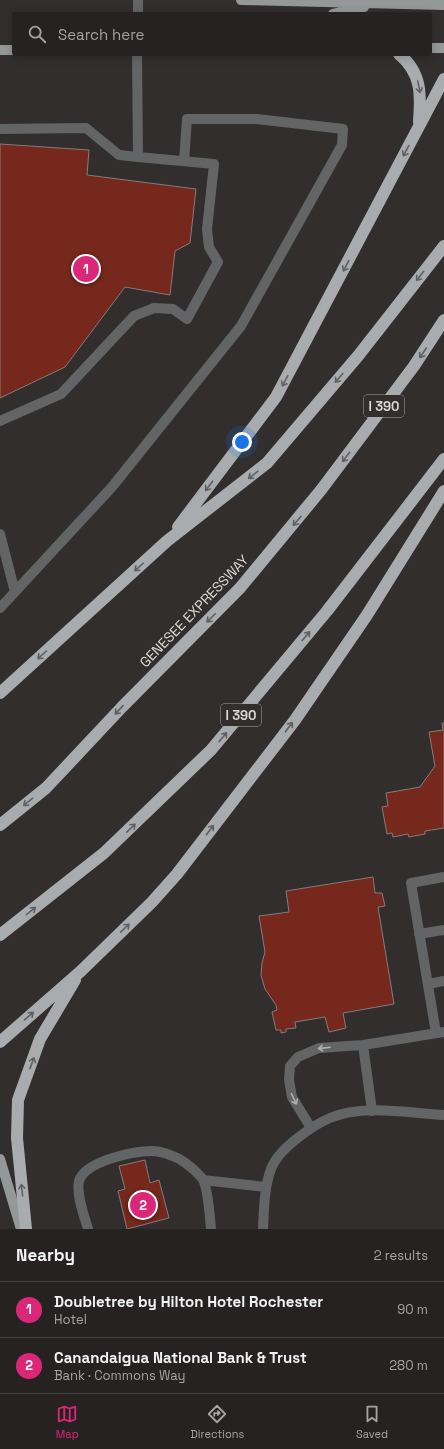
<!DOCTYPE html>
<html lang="en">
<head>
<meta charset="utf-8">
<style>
  body { margin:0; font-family:"Space Grotesk",sans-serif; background:#2e2a2a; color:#f1f3f6 }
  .you { position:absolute; left:242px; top:442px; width:14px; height:14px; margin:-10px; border:3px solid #fff; border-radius:50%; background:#1a73e8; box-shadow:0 0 0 6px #1a73e833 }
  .badge { display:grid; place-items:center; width:26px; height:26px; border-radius:50%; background:#db2777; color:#fff; font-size:13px; font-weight:700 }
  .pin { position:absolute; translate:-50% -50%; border:2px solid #fff; box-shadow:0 1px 4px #0006 }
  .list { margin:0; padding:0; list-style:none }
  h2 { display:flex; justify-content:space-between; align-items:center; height:52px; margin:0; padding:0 16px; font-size:17px }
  h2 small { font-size:13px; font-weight:400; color:#a4a4a5 }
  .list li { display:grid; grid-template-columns:26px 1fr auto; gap:12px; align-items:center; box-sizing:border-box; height:56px; padding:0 16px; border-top:1px solid #423f40 }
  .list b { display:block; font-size:15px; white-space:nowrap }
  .list p { margin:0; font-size:13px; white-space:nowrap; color:#a4a4a5 }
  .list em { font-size:13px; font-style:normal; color:#a4a4a5 }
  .icon { flex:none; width:22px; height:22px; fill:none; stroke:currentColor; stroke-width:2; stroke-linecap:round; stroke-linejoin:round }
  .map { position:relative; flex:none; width:444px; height:1229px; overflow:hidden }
  .search { position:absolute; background:#262222; box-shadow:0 2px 10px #0003; left:12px; right:12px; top:12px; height:44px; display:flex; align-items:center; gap:10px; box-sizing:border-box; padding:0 14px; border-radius:4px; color:#a4a4a5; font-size:15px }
  .sheet { height:164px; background:#262222 }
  nav { display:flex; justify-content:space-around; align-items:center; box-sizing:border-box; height:56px; border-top:1px solid #423f40; background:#262222; font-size:11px; color:#a4a4a5 }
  nav a { display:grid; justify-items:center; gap:2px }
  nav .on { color:#db2777 }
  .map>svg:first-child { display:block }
</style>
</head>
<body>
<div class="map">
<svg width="444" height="1229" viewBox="0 0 444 1229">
  <rect width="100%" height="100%" fill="#322e2e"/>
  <path fill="#75281b" stroke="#817d7c" d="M0,144L89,150L87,175L196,189L190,243L175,251L170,295L125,287L65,367L0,398Z
    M442,723H444V828L425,831V834L409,837L408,834L393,837L392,833L387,834L382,807L388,806L386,793L420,787L435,766L429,732L443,730Z
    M373,877L375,893H382L385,906L378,907L394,1004L343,1013L346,1028L329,1032L325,1017L295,1022L296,1028L286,1029V1032L281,1033V1030H276L272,1012L277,1010L276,1005L265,989L261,975L262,963L265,952L259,916L289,912L286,891Z
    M145,1160L150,1183L159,1180L169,1218L127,1229L118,1191L125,1189L119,1166Z"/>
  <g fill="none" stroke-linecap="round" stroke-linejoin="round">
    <path stroke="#626465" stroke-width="10" d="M138,14V0
      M0,129L86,128L119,155L138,157L137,54
      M0,421L61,394L134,316L154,308L173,309L187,319L218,262L209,247L207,229L214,164L138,157
      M0,534L15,592
      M0,608L112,487L241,326L342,145L343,129L257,119H187L184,161
      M419,934L444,930
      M428,984L444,981
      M436,1033L411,883L444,877
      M363,1045L372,1111
      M311,1128L292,1097L289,1080L290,1066L298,1057L319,1048L363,1045L444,1032
      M203,1180L266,1187
      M88,1229C84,1216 76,1194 79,1181C85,1161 134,1151 152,1151C158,1151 165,1153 170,1155C183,1159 193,1168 202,1178C208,1186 210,1218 211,1229"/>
    <path stroke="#626465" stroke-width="10" d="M263,1229C264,1209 264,1188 271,1169C276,1156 287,1146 299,1137C308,1130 318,1123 330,1118C363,1104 408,1113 444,1115"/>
    <path stroke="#949899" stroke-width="10" d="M241,0L444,5
      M333,14L364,7
      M430,48H444
      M0,50H14
      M0,1159L21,1229"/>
    <path stroke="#a8acae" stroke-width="12" d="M399,54C422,73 421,95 419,122
      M178,527L276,397L444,79
      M0,693L167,541L267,463L358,356L444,246
      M0,825L46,788L122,707L240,588L321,490L414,366L444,320
      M0,935L104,853L211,750L327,611L444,459
      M0,1042L81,971L152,902L177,874L295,720L367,615L444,491
      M26,1229L17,1138L18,1100L40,1039L75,980"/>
  </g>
  <defs><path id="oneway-shaft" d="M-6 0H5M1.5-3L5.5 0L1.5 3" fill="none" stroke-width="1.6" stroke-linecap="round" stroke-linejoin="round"/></defs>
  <g stroke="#616061">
    <use href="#oneway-shaft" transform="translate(419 87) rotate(78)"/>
    <use href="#oneway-shaft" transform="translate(406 151) rotate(118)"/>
    <use href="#oneway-shaft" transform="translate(346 266) rotate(118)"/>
    <use href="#oneway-shaft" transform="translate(420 276) rotate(128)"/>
    <use href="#oneway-shaft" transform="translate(423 353) rotate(123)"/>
    <use href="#oneway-shaft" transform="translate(339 378) rotate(130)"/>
    <use href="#oneway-shaft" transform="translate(285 381) rotate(118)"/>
    <use href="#oneway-shaft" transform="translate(346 457) rotate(127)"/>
    <use href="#oneway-shaft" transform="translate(253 475) rotate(142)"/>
    <use href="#oneway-shaft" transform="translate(209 486) rotate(127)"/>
    <use href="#oneway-shaft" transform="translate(297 521) rotate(130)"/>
    <use href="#oneway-shaft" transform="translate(139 567) rotate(138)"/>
    <use href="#oneway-shaft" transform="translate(211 618) rotate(135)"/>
    <use href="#oneway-shaft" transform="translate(306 636) rotate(-50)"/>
    <use href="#oneway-shaft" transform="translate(42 655) rotate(138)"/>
    <use href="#oneway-shaft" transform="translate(119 710) rotate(133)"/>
    <use href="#oneway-shaft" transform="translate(289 727) rotate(-53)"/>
    <use href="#oneway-shaft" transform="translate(223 737) rotate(-50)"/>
    <use href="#oneway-shaft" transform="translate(28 802) rotate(141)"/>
    <use href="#oneway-shaft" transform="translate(131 828) rotate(-44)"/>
    <use href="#oneway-shaft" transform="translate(210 830) rotate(-53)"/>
    <use href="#oneway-shaft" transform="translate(31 911) rotate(-38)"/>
    <use href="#oneway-shaft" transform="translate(125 928) rotate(-44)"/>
    <use href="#oneway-shaft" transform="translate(29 1016) rotate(-41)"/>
    <use href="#oneway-shaft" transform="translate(32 1063) rotate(-70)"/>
    <use href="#oneway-shaft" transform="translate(22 1190) rotate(-96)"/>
  </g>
  <g stroke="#b0afaf">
    <use href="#oneway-shaft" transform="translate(324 1048) rotate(173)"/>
    <use href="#oneway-shaft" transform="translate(294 1099) rotate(64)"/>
  </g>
  <g text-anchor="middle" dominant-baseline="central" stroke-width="3" stroke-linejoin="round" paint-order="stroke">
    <g fill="#322e2e" stroke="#a8a5a4" stroke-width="1">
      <rect x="364" y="395" width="40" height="22" rx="3"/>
      <rect x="221" y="704" width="40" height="22" rx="3"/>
    </g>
    <g font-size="13" font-weight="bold" fill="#dad8d7">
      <text x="384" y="406">I 390</text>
      <text x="241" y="715">I 390</text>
    </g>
    <g font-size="14" fill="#dad8d7" stroke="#322e2e">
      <text transform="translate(194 611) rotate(-46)">GENESEE EXPRESSWAY</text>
    </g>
  </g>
</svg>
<div class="you"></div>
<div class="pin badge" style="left:86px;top:269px">1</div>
<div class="pin badge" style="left:143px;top:1205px">2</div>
<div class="search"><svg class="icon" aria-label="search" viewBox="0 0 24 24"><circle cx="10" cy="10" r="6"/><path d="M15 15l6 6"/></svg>Search here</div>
</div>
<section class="sheet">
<h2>Nearby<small>2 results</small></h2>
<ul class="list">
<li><span class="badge">1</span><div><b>Doubletree by Hilton Hotel Rochester</b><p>Hotel</p></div><em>90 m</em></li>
<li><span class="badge">2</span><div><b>Canandaigua National Bank &amp; Trust</b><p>Bank · Commons Way</p></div><em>280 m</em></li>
</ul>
</section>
<nav>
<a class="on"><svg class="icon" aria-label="map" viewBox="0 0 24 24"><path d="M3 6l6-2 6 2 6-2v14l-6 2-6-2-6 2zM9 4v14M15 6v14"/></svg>Map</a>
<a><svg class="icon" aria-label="directions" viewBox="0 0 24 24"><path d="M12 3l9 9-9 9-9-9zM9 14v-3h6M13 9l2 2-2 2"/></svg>Directions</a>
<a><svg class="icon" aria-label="saved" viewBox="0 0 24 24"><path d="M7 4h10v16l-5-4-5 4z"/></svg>Saved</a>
</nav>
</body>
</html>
